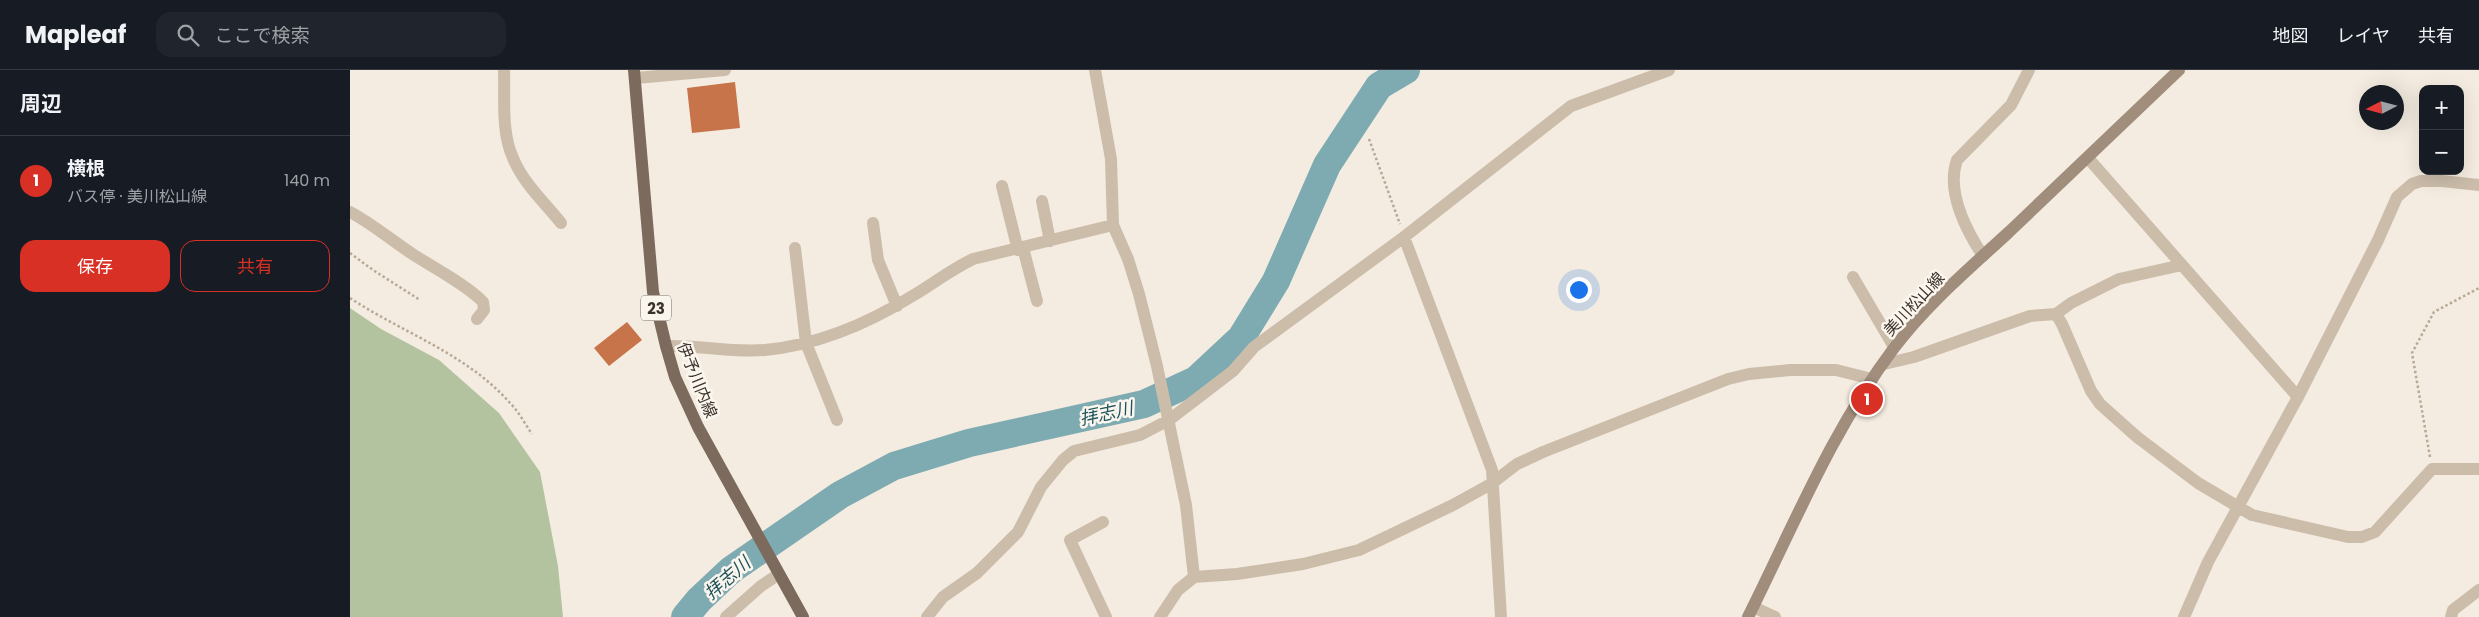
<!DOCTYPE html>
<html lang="ja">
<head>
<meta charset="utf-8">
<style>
  body { margin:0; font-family:Poppins,"Noto Sans JP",sans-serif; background:#20242c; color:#f1f3f6 }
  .controls { position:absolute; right:15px; top:15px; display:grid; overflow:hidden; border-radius:10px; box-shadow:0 5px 20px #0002 }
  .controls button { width:45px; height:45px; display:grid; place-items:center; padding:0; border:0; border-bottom:1px solid #363941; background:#171b24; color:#f1f3f6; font:25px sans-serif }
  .compass { position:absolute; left:2009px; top:15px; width:45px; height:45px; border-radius:50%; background:#171b24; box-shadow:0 5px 20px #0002; rotate:264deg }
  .you { position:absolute; left:1228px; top:219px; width:18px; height:18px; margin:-12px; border:4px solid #fff; border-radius:50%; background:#1a73e8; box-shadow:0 0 0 8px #1a73e833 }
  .badge { display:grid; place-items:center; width:32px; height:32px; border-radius:50%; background:#d93025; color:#fff; font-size:16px; font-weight:700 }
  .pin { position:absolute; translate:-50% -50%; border:2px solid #fff; box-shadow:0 1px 5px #0006 }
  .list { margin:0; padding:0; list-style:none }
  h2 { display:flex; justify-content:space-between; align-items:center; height:65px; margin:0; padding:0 20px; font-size:21px }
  h2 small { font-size:16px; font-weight:400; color:#9ea1a6 }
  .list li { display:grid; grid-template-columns:32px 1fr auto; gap:15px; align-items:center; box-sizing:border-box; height:90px; padding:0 20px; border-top:1px solid #363941 }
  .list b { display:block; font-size:19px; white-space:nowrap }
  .list p { margin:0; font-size:16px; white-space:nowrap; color:#9ea1a6 }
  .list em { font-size:16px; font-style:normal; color:#9ea1a6 }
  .actions { display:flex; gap:10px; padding:15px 20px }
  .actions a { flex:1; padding:11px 0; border:1px solid #d93025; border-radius:15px; text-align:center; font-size:18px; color:#d93025 }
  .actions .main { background:#d93025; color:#fff }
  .icon { flex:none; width:28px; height:28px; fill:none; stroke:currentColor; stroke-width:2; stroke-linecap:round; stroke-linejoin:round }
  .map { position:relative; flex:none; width:2129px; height:547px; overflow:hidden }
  header { display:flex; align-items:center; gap:30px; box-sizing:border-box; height:70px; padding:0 25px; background:#171b24; border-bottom:1px solid #363941 }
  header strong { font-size:24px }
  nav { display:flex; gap:28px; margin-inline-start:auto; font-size:18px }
  .search { width:350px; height:45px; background:#20242c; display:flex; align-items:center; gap:12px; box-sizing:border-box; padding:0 18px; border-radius:15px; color:#9ea1a6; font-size:19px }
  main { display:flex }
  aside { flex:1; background:#171b24 }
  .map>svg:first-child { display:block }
</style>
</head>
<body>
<header>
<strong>Mapleaf</strong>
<div class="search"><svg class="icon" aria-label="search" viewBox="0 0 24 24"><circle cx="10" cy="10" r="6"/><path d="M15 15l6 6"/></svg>ここで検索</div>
<nav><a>地図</a><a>レイヤ</a><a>共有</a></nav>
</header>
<main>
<aside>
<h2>周辺<small></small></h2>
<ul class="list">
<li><span class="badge">1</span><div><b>横根</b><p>バス停 · 美川松山線</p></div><em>140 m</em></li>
</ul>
<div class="actions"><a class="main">保存</a><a>共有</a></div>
</aside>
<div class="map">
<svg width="2129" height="547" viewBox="0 0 2129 547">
  <rect width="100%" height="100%" fill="#f4ece0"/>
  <path fill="#b4c39f" d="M0,238L31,259L89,290L149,343L190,402L208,496L213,547H0Z"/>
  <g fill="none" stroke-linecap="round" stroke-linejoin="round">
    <path stroke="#7eabb1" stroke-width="28" d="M335,547L349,530L381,500L490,425L544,396L619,373L794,334L846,310L891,268L926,211L977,95L1029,16L1056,0"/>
  </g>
  <path fill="#c7744a" d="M385,12L390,58L342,63L337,18Z
    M277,252L292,270L259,296L244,278Z"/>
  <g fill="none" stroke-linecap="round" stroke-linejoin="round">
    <path stroke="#b8a895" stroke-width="2.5" stroke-dasharray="2.5 2.5" stroke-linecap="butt" d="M1019,69L1050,154
      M0,183L23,200L70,230
      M0,228C53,263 117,284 160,333C169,342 175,354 182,364
      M2080,387L2062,283L2084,242L2129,218"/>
    <path stroke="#ccbdab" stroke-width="12" d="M154,0C155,28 151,62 163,88C173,113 195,133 211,153
      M745,0L761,89L763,155L778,189L789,224L807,296L836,435L844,507
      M286,8L375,0
      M1738,88L1948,327
      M652,116L668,180
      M692,131L700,171
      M0,142C23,154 42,171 64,185C84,198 117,215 133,232L134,240L127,249
      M523,153L528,190L547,236
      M1054,167L1142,400L1151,547
      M445,178L456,273L487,350
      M673,178L687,231
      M1633,186C1616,160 1596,121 1607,90L1661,35L1679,0
      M1503,207L1544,277
      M1706,244L1712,254L1741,321L1750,334L1787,367L1848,413L1902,445L1998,467H2012L2025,462L2082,399H2129
      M316,276C349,275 382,283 415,280C468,275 519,253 564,225C584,213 602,199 623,189L763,155
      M1534,294L1564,287L1680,246L1706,244L1721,233L1769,209L1832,195
      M753,452L720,470L756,547
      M1403,537L1425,547
      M376,547L411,516L429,504
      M577,547L593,527L627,503L668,462L691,417L713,390L724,381L790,365L819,350L883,301L904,277L1054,167L1221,36L1319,0
      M810,547L828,520L844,507L887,504L953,494L1009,480L1103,435L1141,414L1167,394L1193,382L1378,309L1399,304L1440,300H1486L1522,309
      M1834,547L1858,492L1948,327L2028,170L2047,127L2062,114L2071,111H2092L2129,115
      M2101,547L2103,540L2129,520"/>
    <path stroke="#a08d7c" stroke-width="12" d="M1398,547C1444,455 1482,360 1544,278C1576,235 1620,198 1659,162C1716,108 1773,54 1829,0"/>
    <path stroke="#7c6a5c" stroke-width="12" d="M284,0L303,222L316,276L325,307L348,357L453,547"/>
  </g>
  <g text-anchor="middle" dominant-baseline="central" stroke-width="5" stroke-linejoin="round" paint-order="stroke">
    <rect fill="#fbf6ed" stroke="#746c65" stroke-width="1" x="291" y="225.5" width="30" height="25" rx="4"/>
    <g font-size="15" font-weight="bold" fill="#3a312b">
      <text x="306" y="238">23</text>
    </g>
    <g font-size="16" fill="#3a312b" stroke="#fbf6ed">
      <text transform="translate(1564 234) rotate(-47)">美川松山線</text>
      <text transform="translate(347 310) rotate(68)">伊予川内線</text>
    </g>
    <g font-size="18" font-style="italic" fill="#1f535d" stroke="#fbf6ed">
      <text transform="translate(756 343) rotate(-12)">拝志川</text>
      <text transform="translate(377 508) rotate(-41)">拝志川</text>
    </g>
  </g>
</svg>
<div class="controls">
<button>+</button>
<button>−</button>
</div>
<svg class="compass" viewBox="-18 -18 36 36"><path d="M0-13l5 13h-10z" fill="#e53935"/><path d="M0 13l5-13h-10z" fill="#9ea1a6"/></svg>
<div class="you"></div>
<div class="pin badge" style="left:1517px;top:329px">1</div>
</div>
</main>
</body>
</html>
